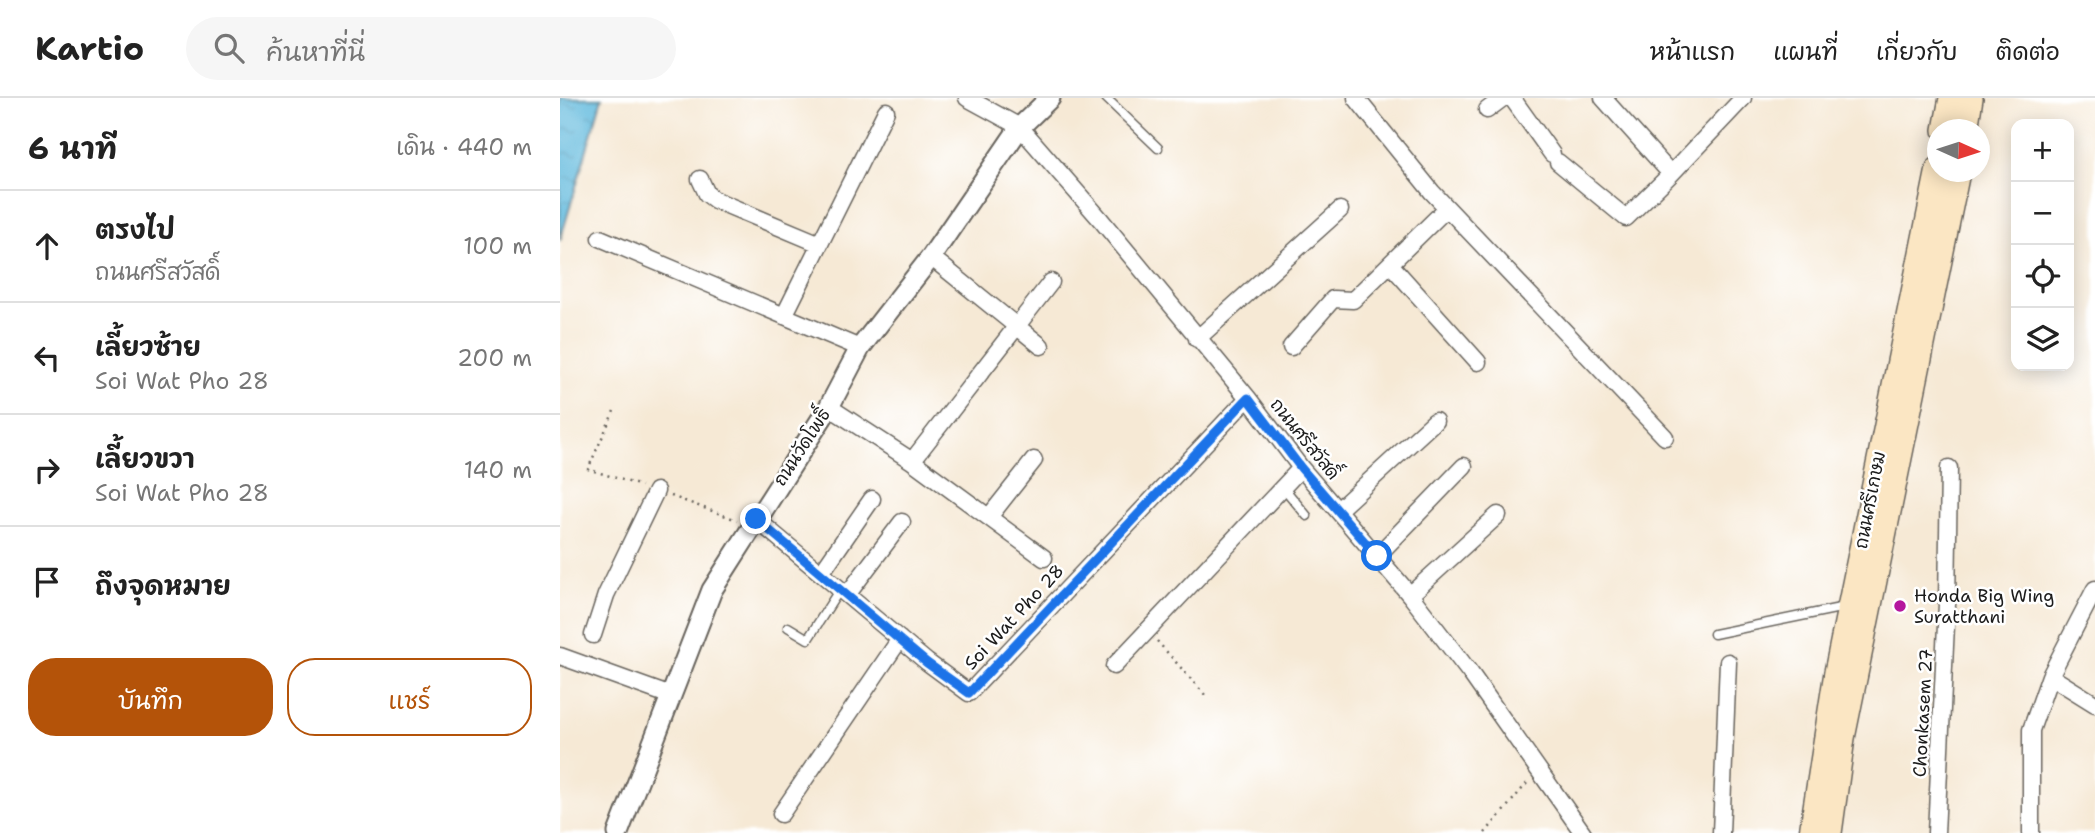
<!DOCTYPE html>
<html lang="th">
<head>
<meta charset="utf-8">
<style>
  body { margin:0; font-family:"Shantell Sans","Playpen Sans Thai",sans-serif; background:#f6f6f6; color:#222 }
  .controls { position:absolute; right:21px; top:21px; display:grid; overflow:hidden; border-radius:14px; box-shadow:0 4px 18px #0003 }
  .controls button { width:63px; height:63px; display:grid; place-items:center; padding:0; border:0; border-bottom:2px solid #e0e0e0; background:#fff; color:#222; font:35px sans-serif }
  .compass { position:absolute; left:1367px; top:21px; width:63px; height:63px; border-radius:50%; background:#fff; box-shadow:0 4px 18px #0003; rotate:93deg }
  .stop { position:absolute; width:21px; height:21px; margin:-16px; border:5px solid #1a73e8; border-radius:50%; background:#fff }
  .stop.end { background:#1a73e8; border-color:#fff; box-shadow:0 2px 7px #0008 }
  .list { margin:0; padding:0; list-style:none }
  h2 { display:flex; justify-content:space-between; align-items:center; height:91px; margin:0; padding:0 28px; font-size:30px }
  h2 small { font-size:23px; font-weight:400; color:#767676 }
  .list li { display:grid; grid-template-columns:46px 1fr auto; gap:21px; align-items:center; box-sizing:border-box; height:112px; padding:0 28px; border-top:2px solid #e0e0e0 }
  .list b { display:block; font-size:26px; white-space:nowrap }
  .list p { margin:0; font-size:23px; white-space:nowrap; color:#767676 }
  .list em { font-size:23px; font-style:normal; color:#767676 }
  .actions { display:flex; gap:14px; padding:21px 28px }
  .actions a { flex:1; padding:16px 0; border:2px solid #b45309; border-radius:28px; text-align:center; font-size:24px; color:#b45309 }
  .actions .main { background:#b45309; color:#fff }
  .icon { flex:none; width:38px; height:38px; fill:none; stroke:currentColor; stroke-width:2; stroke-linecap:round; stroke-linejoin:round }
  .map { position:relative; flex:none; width:1535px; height:735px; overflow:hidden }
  header { display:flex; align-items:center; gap:42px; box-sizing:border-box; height:98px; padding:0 35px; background:#fff; border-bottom:2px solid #e0e0e0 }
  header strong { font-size:33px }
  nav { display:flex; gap:38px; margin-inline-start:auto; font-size:24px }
  .search { width:490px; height:63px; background:#f6f6f6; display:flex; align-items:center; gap:18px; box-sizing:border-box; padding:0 24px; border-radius:38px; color:#767676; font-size:26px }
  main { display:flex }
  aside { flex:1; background:#fff }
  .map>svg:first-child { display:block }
</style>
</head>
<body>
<header>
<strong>Kartio</strong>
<div class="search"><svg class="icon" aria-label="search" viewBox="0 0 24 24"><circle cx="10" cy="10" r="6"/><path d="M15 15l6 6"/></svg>ค้นหาที่นี่</div>
<nav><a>หน้าแรก</a><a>แผนที่</a><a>เกี่ยวกับ</a><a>ติดต่อ</a></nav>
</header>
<main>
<aside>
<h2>6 นาที<small>เดิน · 440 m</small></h2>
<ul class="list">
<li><svg class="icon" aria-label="ahead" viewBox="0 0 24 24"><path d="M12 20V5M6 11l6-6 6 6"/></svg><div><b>ตรงไป</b><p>ถนนศรีสวัสดิ์</p></div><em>100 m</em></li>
<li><svg class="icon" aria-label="left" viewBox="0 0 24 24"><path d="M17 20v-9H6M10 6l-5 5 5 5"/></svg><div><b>เลี้ยวซ้าย</b><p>Soi Wat Pho 28</p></div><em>200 m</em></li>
<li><svg class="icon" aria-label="right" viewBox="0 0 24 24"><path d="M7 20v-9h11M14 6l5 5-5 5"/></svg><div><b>เลี้ยวขวา</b><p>Soi Wat Pho 28</p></div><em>140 m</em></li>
<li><svg class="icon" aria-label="arrive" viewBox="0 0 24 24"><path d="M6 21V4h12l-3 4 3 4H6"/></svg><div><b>ถึงจุดหมาย</b></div></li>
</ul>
<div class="actions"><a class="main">บันทึก</a><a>แชร์</a></div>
</aside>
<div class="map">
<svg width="1535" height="735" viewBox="0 0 1535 735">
  <defs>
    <pattern id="water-ripples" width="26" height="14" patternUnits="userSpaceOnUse" patternTransform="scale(1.75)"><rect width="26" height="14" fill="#60b9dd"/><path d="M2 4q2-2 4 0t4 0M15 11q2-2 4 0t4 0" fill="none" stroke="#539ebd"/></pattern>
  </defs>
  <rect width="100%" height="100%" fill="#fff"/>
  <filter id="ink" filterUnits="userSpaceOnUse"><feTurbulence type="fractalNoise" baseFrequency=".0143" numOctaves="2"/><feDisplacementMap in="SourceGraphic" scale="14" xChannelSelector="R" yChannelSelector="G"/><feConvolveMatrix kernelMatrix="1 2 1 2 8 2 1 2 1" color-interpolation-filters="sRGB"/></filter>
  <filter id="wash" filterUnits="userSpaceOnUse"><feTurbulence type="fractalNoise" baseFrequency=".00686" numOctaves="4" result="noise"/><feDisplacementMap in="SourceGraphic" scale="28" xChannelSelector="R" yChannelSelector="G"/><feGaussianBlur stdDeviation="1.57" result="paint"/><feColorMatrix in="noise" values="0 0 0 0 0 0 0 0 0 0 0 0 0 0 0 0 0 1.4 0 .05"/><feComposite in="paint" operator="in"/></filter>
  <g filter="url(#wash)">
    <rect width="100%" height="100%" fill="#f6e9d5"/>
    <path fill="url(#water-ripples)" stroke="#3e6a7c" stroke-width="2" d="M0,0H42L0,143Z"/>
  </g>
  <g filter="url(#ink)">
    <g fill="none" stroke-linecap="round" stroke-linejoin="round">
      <defs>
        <path id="service" d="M546,0L598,50
          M723,389L747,418
          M228,529L248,541L280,491
          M1154,536L1285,509"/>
        <path id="minor" d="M407,0L460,29L541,122L688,300L741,370L850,497L911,576L1023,735
          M796,0L872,94L1105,339
          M952,0L992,56
          M1043,0L1111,76L1183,0
          M927,12L943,0
          M998,64L1066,120L1111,76
          M140,81L147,96L155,102L260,146
          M40,140L300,250
          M371,159L481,248
          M830,166L918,264
          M224,218L326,13
          M637,241L780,112
          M731,249L773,201L793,202L887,110
          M269,309L352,363L484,460
          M352,363L491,184
          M778,412L875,323
          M429,419L474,362
          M196,421L367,564L409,595L688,300
          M817,458L904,368
          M261,475L312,401
          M287,497L342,424
          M850,497L938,417
          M33,537L46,497L96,393
          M0,558L111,598
          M554,568L741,370
          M1490,578L1535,491
          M221,716L340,541
          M1161,735L1168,564
          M1376,735L1387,506L1389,370
          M1471,735V632L1490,578L1535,606"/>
        <path id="tertiary" d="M58,735L152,492L269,309L300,250L371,159L460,29L490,0"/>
        <path id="secondary" d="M1385,32L1391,0
          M1406,32L1411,0
          M1251,735L1276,574L1378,71
          M1270,735L1283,640L1398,74"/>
      </defs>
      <use href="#service" stroke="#68645d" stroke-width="11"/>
      <use href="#minor" stroke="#68645d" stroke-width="19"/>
      <use href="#tertiary" stroke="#68645d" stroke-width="23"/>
      <use href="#secondary" stroke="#68645d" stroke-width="26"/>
      <path stroke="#68645d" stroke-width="2.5" stroke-dasharray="2 5" stroke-linecap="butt" d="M54,313L28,371L81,388
        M111,398L177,422
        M597,543L646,598
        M925,735L968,684"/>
      <use href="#service" stroke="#fff" stroke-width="8"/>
      <use href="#minor" stroke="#fff" stroke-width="16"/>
      <use href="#tertiary" stroke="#fff" stroke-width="19"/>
      <use href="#secondary" stroke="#fbe6c3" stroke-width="23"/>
    </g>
  </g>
  <g fill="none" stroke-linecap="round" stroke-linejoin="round" filter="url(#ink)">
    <path stroke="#1a73e8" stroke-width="9" d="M196,421L367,565L409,595L688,300L741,370L817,458"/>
  </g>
  <circle fill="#b5179e" stroke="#fff" stroke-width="2.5" cx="1340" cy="508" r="7"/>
  <g text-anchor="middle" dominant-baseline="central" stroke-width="5" stroke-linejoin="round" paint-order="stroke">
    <g font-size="18" fill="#1c1c1c" stroke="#fff">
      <text transform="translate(745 341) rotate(51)">ถนนศรีสวัสดิ์</text>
      <text transform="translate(242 349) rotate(-57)">ถนนวัดโพธิ์</text>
      <text transform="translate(1310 402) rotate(-79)">ถนนศรีเกษม</text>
      <text transform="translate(454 519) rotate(-47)">Soi Wat Pho 28</text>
      <text transform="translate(1363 615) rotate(-87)">Chonkasem 27</text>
    </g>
    <g font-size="18" fill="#1c1c1c" stroke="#fff" text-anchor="start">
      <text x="1354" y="498">Honda Big Wing<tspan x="1354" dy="21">Suratthani</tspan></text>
    </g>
  </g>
</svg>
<div class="controls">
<button>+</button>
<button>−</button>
<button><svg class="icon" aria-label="locate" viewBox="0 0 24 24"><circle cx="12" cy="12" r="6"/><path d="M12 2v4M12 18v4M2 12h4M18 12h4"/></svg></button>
<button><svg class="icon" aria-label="layers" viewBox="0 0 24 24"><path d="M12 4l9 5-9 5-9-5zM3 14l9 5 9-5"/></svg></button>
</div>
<svg class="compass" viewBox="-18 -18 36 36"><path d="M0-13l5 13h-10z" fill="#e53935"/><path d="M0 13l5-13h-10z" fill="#767676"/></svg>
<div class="stop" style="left:817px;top:458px"></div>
<div class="stop end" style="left:196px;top:421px"></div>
</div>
</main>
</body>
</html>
